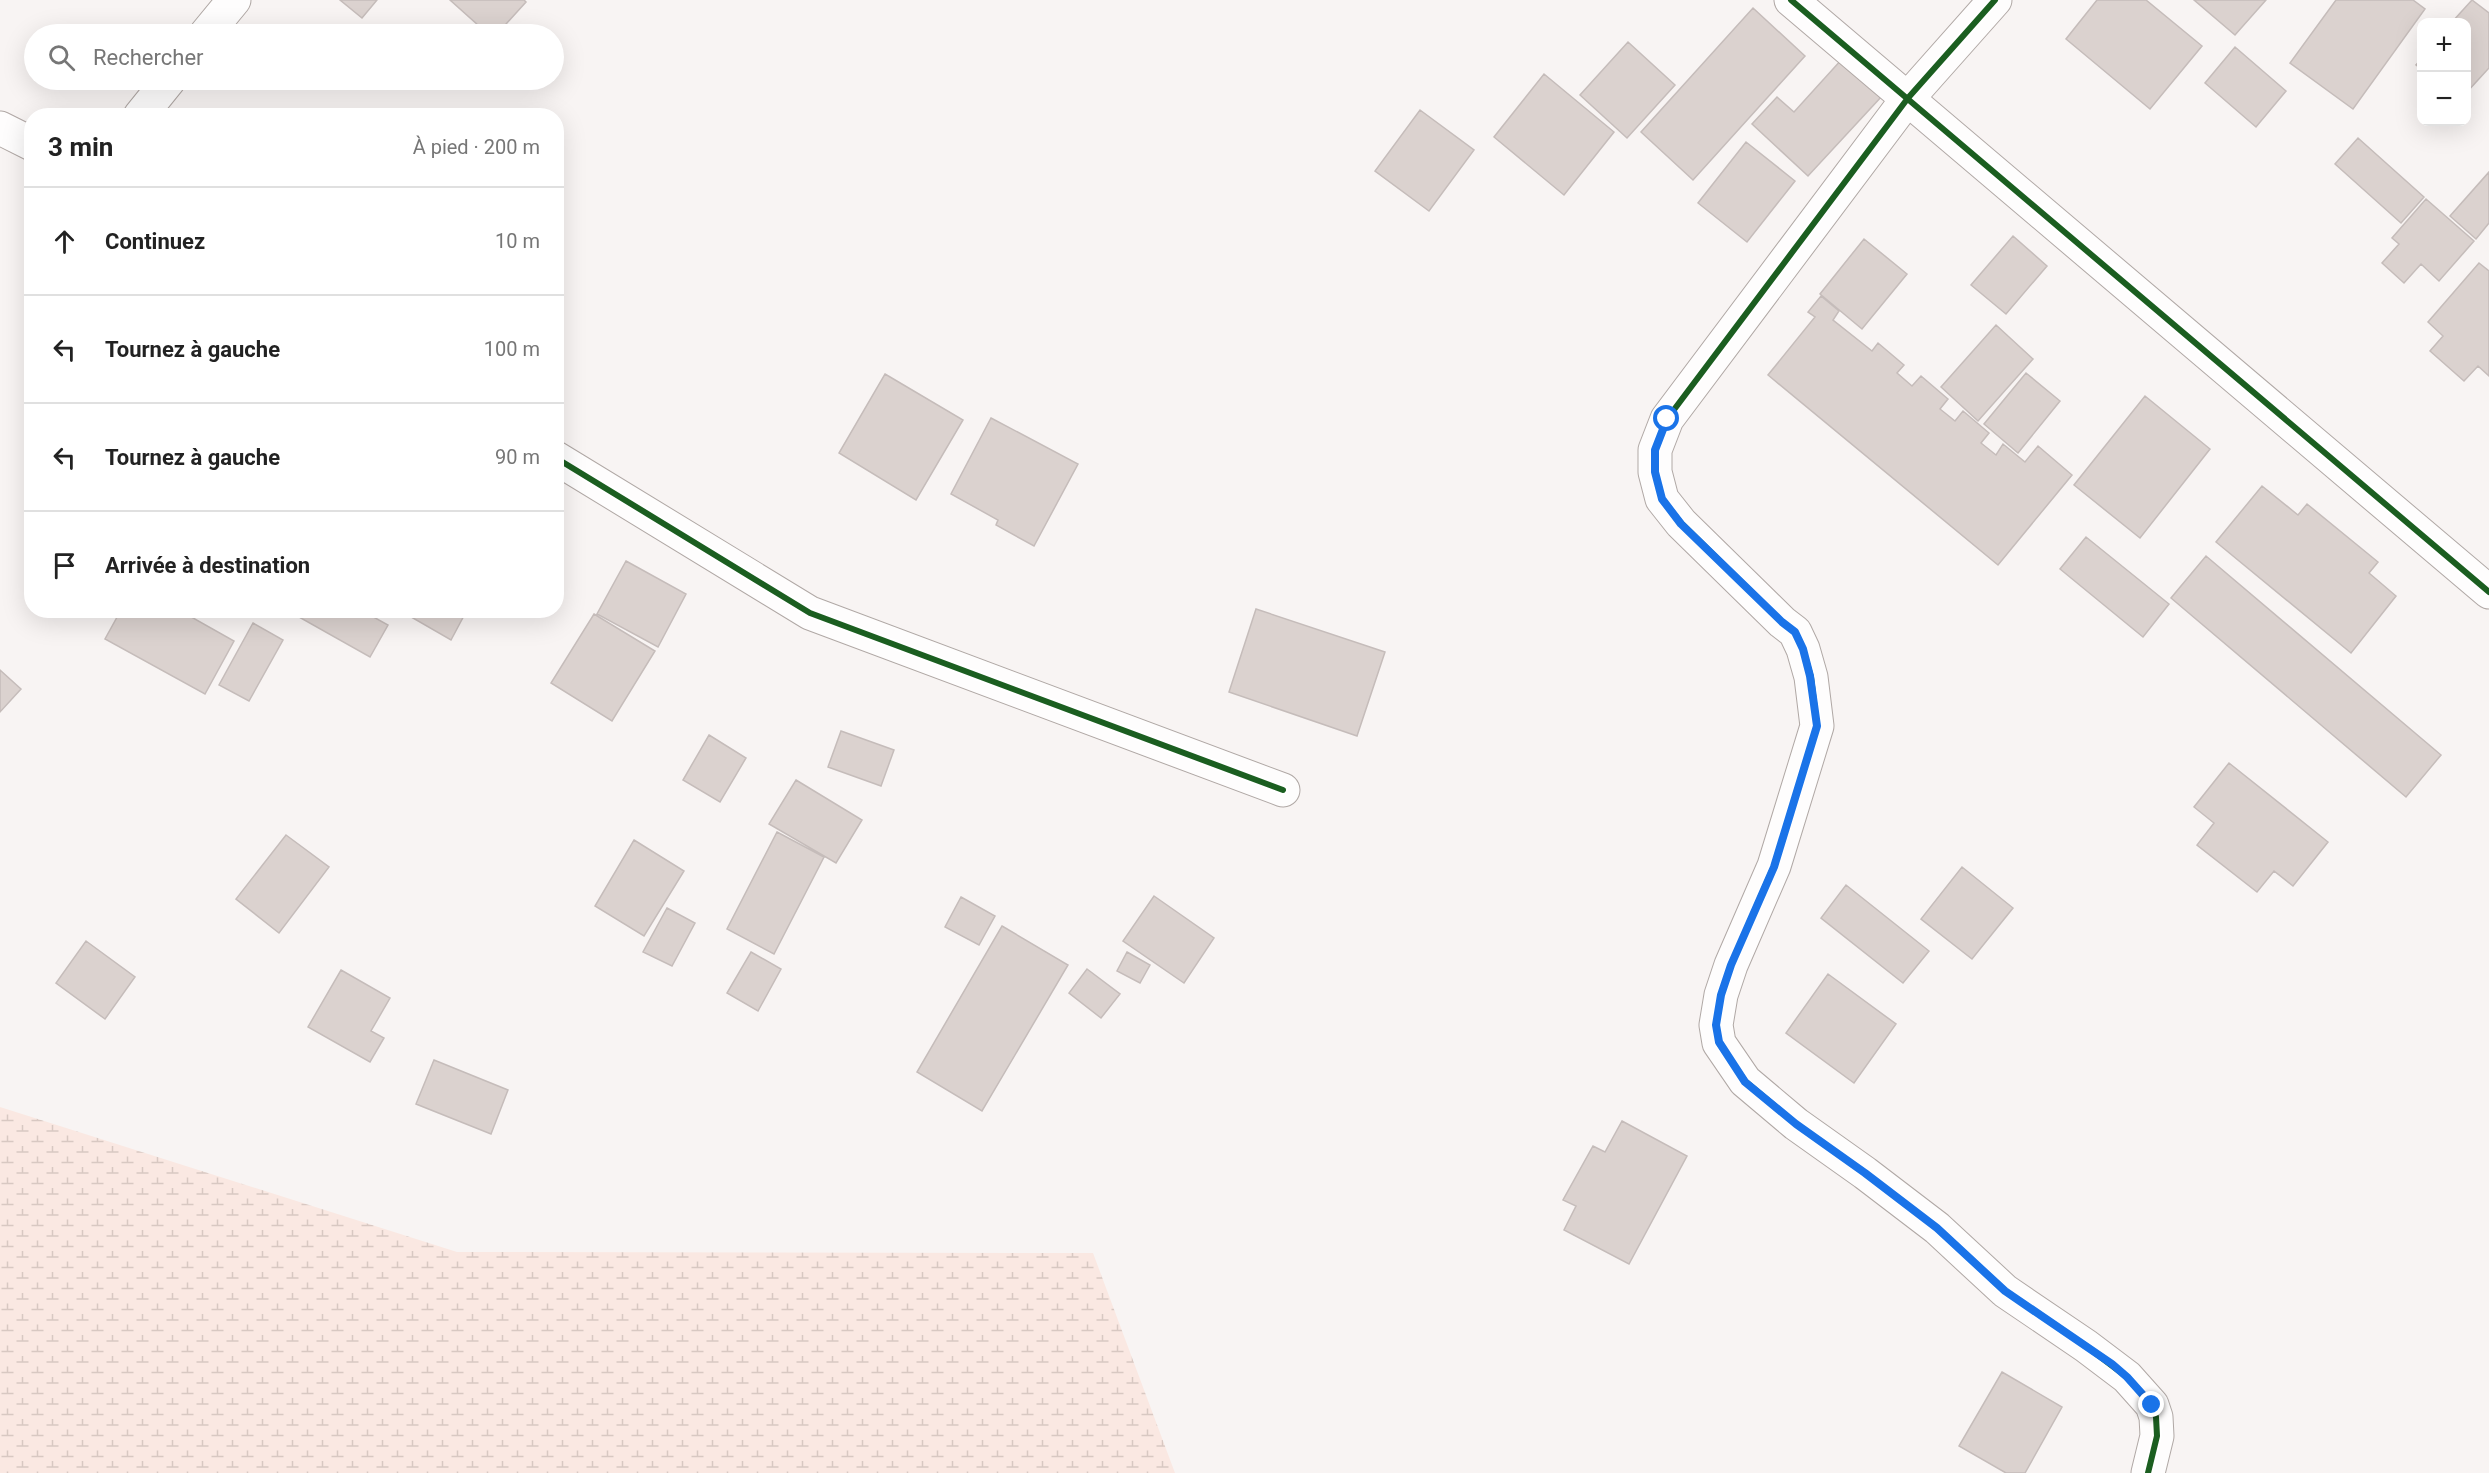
<!DOCTYPE html>
<html lang="fr">
<head>
<meta charset="utf-8">
<style>
  body { margin:0; font-family:Roboto,sans-serif; background:#f2f2f2; color:#222 }
  .controls { position:absolute; right:18px; top:18px; display:grid; overflow:hidden; border-radius:12px; box-shadow:0 6px 24px #0002 }
  .controls button { width:54px; height:54px; display:grid; place-items:center; padding:0; border:0; border-bottom:2px solid #e0e0e0; background:#fff; color:#222; font:30px sans-serif }
  .stop { position:absolute; width:18px; height:18px; margin:-14px; border:4px solid #1a73e8; border-radius:50%; background:#fff }
  .stop.end { background:#1a73e8; border-color:#fff; box-shadow:0 2px 6px #0008 }
  .list { margin:0; padding:0; list-style:none }
  h2 { display:flex; justify-content:space-between; align-items:center; height:78px; margin:0; padding:0 24px; font-size:26px }
  h2 small { font-size:20px; font-weight:400; color:#767676 }
  .list li { display:grid; grid-template-columns:39px 1fr auto; gap:18px; align-items:center; box-sizing:border-box; height:108px; padding:0 24px; border-top:2px solid #e0e0e0 }
  .list b { display:block; font-size:22px; white-space:nowrap }
  .list em { font-size:20px; font-style:normal; color:#767676 }
  .icon { flex:none; width:33px; height:33px; fill:none; stroke:currentColor; stroke-width:2; stroke-linecap:round; stroke-linejoin:round }
  .map { position:relative; flex:none; width:2489px; height:1473px; overflow:hidden }
  .search { position:absolute; background:#fff; box-shadow:0 6px 24px #0002; left:24px; top:24px; width:540px; height:66px; display:flex; align-items:center; gap:15px; box-sizing:border-box; padding:0 21px; border-radius:33px; color:#767676; font-size:22px }
  .panel { position:absolute; background:#fff; box-shadow:0 6px 24px #0002; left:24px; top:108px; width:540px; height:510px; border-radius:24px }
  .map>svg:first-child { display:block }
</style>
</head>
<body>
<div class="map">
<svg width="2489" height="1473" viewBox="0 0 2489 1473">
  <defs>
    <pattern id="wetland-marsh" width="20" height="14" patternUnits="userSpaceOnUse" patternTransform="scale(1.5)"><rect width="20" height="14" fill="#fae8e2"/><path d="M1 5h8M5 5V1M11 12h8M15 12V8" fill="none" stroke="#d8c8c2"/></pattern>
  </defs>
  <rect width="100%" height="100%" fill="#f8f4f3"/>
  <path fill="url(#wetland-marsh)" d="M0,1107L457,1252L1093,1253L1175,1473H0Z"/>
  <path fill="#dbd2cf" stroke="#c5bcba" stroke-width="1.5" d="M340,0H377L362,18Z
    M450,0H524L526,2L497,34H488Z
    M2097,0H2146L2202,46L2150,109L2066,39Z
    M2194,0H2266L2235,35Z
    M2336,0H2413L2425,9L2353,109L2290,63Z
    M2472,0L2489,13V68L2466,93V22H2452Z
    M1753,8L1805,56L1693,180L1641,132Z
    M1628,42L1675,85L1627,138L1580,95Z
    M2235,47L2286,91L2256,127L2205,83Z
    M2422,58V70L2416,65Z
    M1842,59L1882,96L1808,176L1752,124L1777,97L1794,112Z
    M1544,74L1614,132L1564,195L1494,137Z
    M1420,110L1474,150L1429,211L1375,171Z
    M2358,138L2424,197L2401,223L2335,164Z
    M1746,142L1795,181L1747,242L1698,203Z
    M2489,172V223L2476,239L2450,216Z
    M2426,199L2474,241L2439,281L2421,264L2404,283L2382,263L2399,244L2392,238Z
    M2013,236L2047,266L2006,314L1971,285Z
    M1864,239L1907,274L1862,329L1820,294Z
    M2479,263L2489,271V376L2478,366L2464,381L2430,351L2443,336L2428,322Z
    M1821,296L1839,311L1833,320L1872,351L1878,343L1904,365L1897,373L1912,386L1921,376L1948,399L1940,409L1955,421L1963,411L1989,433L1981,443L1996,455L2003,444L2025,462L2038,446L2072,475L1998,565L1768,375L1815,317L1808,312Z
    M1996,325L2033,359L1978,421L1941,387Z
    M2026,373L2060,401L2018,453L1984,424Z
    M885,374L963,420L916,500L839,453Z
    M2145,396L2210,449L2140,538L2074,485Z
    M991,418L1078,464L1034,546L996,525L998,520L951,494Z
    M2262,486L2298,515L2307,504L2378,562L2369,573L2396,596L2351,653L2216,542Z
    M2086,537L2169,604L2143,637L2060,569Z
    M2206,556L2441,755L2406,797L2171,598Z
    M626,561L686,594L658,647L597,614Z
    M1256,609L1385,652L1357,736L1229,692Z
    M121,610H179L234,641L205,694L105,639Z
    M228,610H245L241,617Z
    M291,610H361L388,625L370,657L290,612Z
    M399,610H467L451,640Z
    M594,614L655,651L612,721L551,683Z
    M253,623L283,640L249,701L219,685Z
    M0,670L21,689L0,712Z
    M841,731L894,750L881,786L828,767Z
    M709,735L746,758L720,802L683,780Z
    M2229,763L2328,842L2293,886L2274,871L2257,892L2197,845L2214,823L2194,807Z
    M796,780L862,820L836,863L769,824Z
    M777,832L824,857L774,954L727,929Z
    M286,835L329,867L279,933L236,899Z
    M634,840L684,871L644,936L595,906Z
    M1962,867L2013,908L1972,959L1921,919Z
    M1846,885L1929,951L1903,983L1821,918Z
    M1154,896L1214,938L1184,983L1123,941Z
    M961,897L995,916L979,945L945,927Z
    M667,908L695,923L672,966L643,952Z
    M1002,926L1068,965L982,1111L917,1072Z
    M86,941L135,977L105,1019L56,983Z
    M751,952L781,969L758,1011L727,993Z
    M1127,952L1150,965L1140,983L1117,971Z
    M1087,969L1120,994L1101,1018L1069,993Z
    M341,970L390,998L371,1031L384,1038L370,1062L308,1027Z
    M1828,974L1896,1024L1854,1083L1786,1033Z
    M434,1060L508,1090L491,1134L416,1104Z
    M1622,1121L1687,1156L1629,1264L1564,1230L1576,1206L1563,1200L1593,1146L1605,1152Z
    M2002,1372L2062,1407L2025,1473H2006L1959,1446Z"/>
  <g fill="none" stroke-linecap="round" stroke-linejoin="round">
    <defs>
      <path id="street" d="M1791,0L2489,592
        M1995,0L1908,98L1667,419L1655,450V472L1662,499L1681,523L1782,622L1795,632L1803,649L1811,677L1817,726L1774,866L1731,965L1721,995L1716,1025L1719,1043L1745,1081L1796,1124L1865,1173L1937,1228L2005,1291L2086,1346L2127,1377L2152,1405L2156,1417L2157,1436L2148,1473
        M206,34L234,0
        M140,116L169,80
        M0,128L32,144
        M556,458L810,613L1283,790"/>
    </defs>
    <use href="#street" stroke="#b0a8a5" stroke-width="35"/>
    <use href="#street" stroke="#fefdfd" stroke-width="33"/>
    <defs>
      <path id="cycleway" d="M1791,0L2489,592
        M1995,0L1908,98L1667,419L1655,450V472L1662,499L1681,523L1782,622L1795,632L1803,649L1811,677L1817,726L1774,866L1731,965L1721,995L1716,1025L1719,1043L1745,1081L1796,1124L1865,1173L1937,1228L2005,1291L2086,1346L2127,1377L2152,1405L2156,1417L2157,1436L2148,1473
        M556,458L810,613L1283,790"/>
    </defs>
    <use href="#cycleway" stroke="#fff" stroke-width="10"/>
    <use href="#cycleway" stroke="#1b5e20" stroke-width="6"/>
  </g>
  <g fill="none" stroke-linecap="round" stroke-linejoin="round">
    <path stroke="#1a73e8" stroke-width="8" d="M1667,419L1655,450V472L1662,499L1681,524L1782,622L1795,632L1803,649L1810,676L1817,726L1774,867L1731,965L1721,995L1716,1025L1719,1042L1745,1082L1796,1124L1865,1173L1937,1228L2005,1291L2112,1364L2127,1377L2152,1405"/>
  </g>
</svg>
<div class="controls">
<button>+</button>
<button>−</button>
</div>
<div class="stop" style="left:1667px;top:419px"></div>
<div class="stop end" style="left:2152px;top:1405px"></div>
<div class="search"><svg class="icon" aria-label="search" viewBox="0 0 24 24"><circle cx="10" cy="10" r="6"/><path d="M15 15l6 6"/></svg>Rechercher</div>
<section class="panel">
<h2>3 min<small>À pied · 200 m</small></h2>
<ul class="list">
<li><svg class="icon" aria-label="ahead" viewBox="0 0 24 24"><path d="M12 20V5M6 11l6-6 6 6"/></svg><div><b>Continuez</b></div><em>10 m</em></li>
<li><svg class="icon" aria-label="left" viewBox="0 0 24 24"><path d="M17 20v-9H6M10 6l-5 5 5 5"/></svg><div><b>Tournez à gauche</b></div><em>100 m</em></li>
<li><svg class="icon" aria-label="left" viewBox="0 0 24 24"><path d="M17 20v-9H6M10 6l-5 5 5 5"/></svg><div><b>Tournez à gauche</b></div><em>90 m</em></li>
<li><svg class="icon" aria-label="arrive" viewBox="0 0 24 24"><path d="M6 21V4h12l-3 4 3 4H6"/></svg><div><b>Arrivée à destination</b></div></li>
</ul>
</section>
</div>
</body>
</html>
